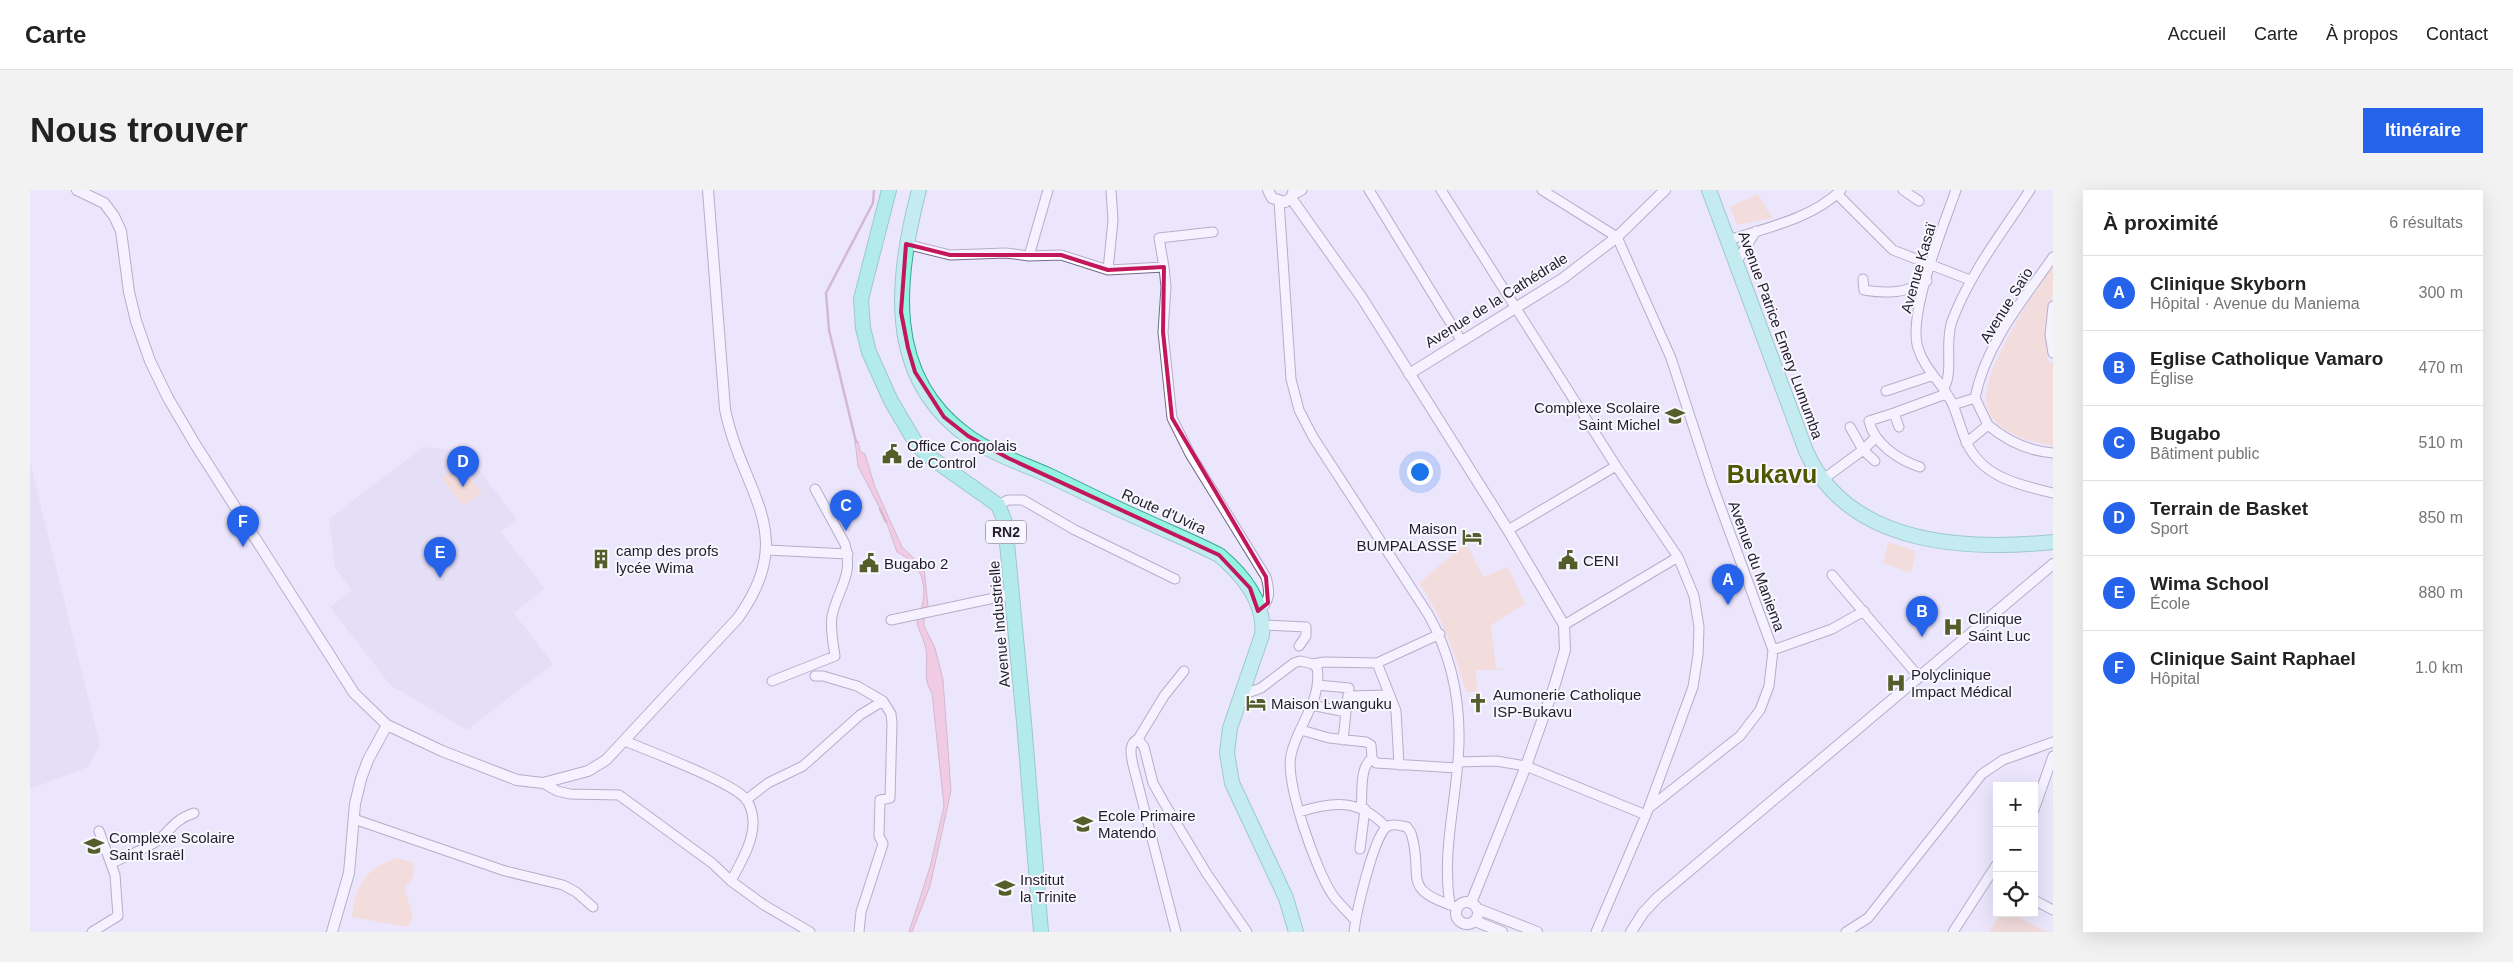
<!DOCTYPE html>
<html lang="fr">
<head>
<meta charset="utf-8">
<style>
  body { margin:0; font-family:Arial,sans-serif; background:#f2f2f2; color:#222 }
  .controls { position:absolute; right:15px; bottom:15px; display:grid; overflow:hidden; border-radius:0px; box-shadow:0 5px 20px #0002 }
  .controls button { width:45px; height:45px; display:grid; place-items:center; padding:0; border:0; border-bottom:1px solid #e0e0e0; background:#fff; color:#222; font:25px sans-serif }
  .you { position:absolute; left:1389px; top:281px; width:18px; height:18px; margin:-12px; border:4px solid #fff; border-radius:50%; background:#1a73e8; box-shadow:0 0 0 8px #1a73e833 }
  .badge { display:grid; place-items:center; width:32px; height:32px; border-radius:50%; background:#2563eb; color:#fff; font-size:16px; font-weight:700 }
  .pin { position:absolute; translate:-50% -41px; filter:drop-shadow(0 1px 2px #0008) }
  .pin::after { content:''; position:absolute; top:26px; width:18px; height:15px; background:inherit; clip-path:polygon(0 0,100% 0,50% 100%) }
  .list { margin:0; padding:0; list-style:none }
  h2 { display:flex; justify-content:space-between; align-items:center; height:65px; margin:0; padding:0 20px; font-size:21px }
  h2 small { font-size:16px; font-weight:400; color:#767676 }
  .list li { display:grid; grid-template-columns:32px 1fr auto; gap:15px; align-items:center; box-sizing:border-box; height:75px; padding:0 20px; border-top:1px solid #e0e0e0 }
  .list b { display:block; font-size:19px; white-space:nowrap }
  .list p { margin:0; font-size:16px; white-space:nowrap; color:#767676 }
  .list em { font-size:16px; font-style:normal; color:#767676 }
  .icon { flex:none; width:28px; height:28px; fill:none; stroke:currentColor; stroke-width:2; stroke-linecap:round; stroke-linejoin:round }
  .map { position:relative; flex:none; width:2023px; height:742px; overflow:hidden; border-radius:0px }
  header { display:flex; align-items:center; gap:30px; box-sizing:border-box; height:70px; padding:0 25px; background:#fff; border-bottom:1px solid #e0e0e0 }
  header strong { font-size:24px }
  nav { display:flex; gap:28px; margin-inline-start:auto; font-size:18px }
  .intro { display:flex; align-items:center; justify-content:space-between; box-sizing:border-box; height:120px; padding:0 30px }
  h1 { margin:0; font-size:35px }
  .button { padding:12px 22px; border-radius:0px; background:#2563eb; color:#fff; font-size:18px; font-weight:700 }
  main { display:flex; gap:30px; padding:0 30px }
  aside { flex:1; background:#fff; border-radius:0px; box-shadow:0 5px 20px #0002 }
  .map>svg:first-child { display:block }
</style>
</head>
<body>
<header>
<strong>Carte</strong>
<nav><a>Accueil</a><a>Carte</a><a>À propos</a><a>Contact</a></nav>
</header>
<div class="intro"><h1>Nous trouver</h1><a class="button">Itinéraire</a></div>
<main>
<div class="map">
<svg width="2023" height="742" viewBox="0 0 2023 742">
  <rect width="100%" height="100%" fill="#ece6fd"/>
  <path fill="#dcd5f0" d="M393,257L434,261L487,329L471,342L515,399L484,423L523,474L437,540L360,495L300,417L322,400L305,378L299,329Z
    M0,271L70,556L58,577L0,599Z"/>
  <path fill="#fbd1b4" d="M1728,4L1742,28L1707,35L1700,17Z
    M2021,79L2023,80V103L2015,136L2018,171L2023,173V256C1999,251 1965,244 1957,216C1948,187 2003,103 2021,79Z
    M431,275L452,303L433,316L412,288Z
    M1858,352L1886,361L1881,383L1853,373Z
    M1436,353L1453,387L1478,377L1495,414L1461,435L1466,478L1477,480H1446L1447,502H1436C1425,462 1412,427 1389,393Z
    M367,668L384,673L383,687L375,698L383,728L377,737L322,727C325,695 336,678 367,668Z
    M1971,723H1980L2017,742H1959Z"/>
  <path fill="#f4acc4" stroke="#b58196" d="M825,251H828L830,261L835,264L845,297L872,357L894,378L898,416L894,428V436L905,458L913,490L921,601L900,696L882,742H879L900,677L914,616L902,503C891,486 900,474 895,455C893,447 887,438 887,430C887,423 891,421 892,416C898,390 889,373 867,362L855,328L828,276Z"/>
  <g fill="none" stroke-linecap="round" stroke-linejoin="round">
    <path stroke="#b58196" stroke-width="2.5" d="M826,252L799,140L796,103L843,13L844,0
      M850,319L856,332"/>
    <defs>
      <path id="minor" d="M1339,0L1431,150
        M1411,0L1586,276L1648,367L1664,406L1669,437L1668,465L1663,497L1616,625L1566,742
        M1512,0L1587,47L1641,168L1682,294L1743,460L1739,496L1730,520L1710,546L1619,618
        M1873,0L1889,11
        M1926,0C1914,34 1877,125 1888,158C1895,181 1914,194 1923,215C1928,227 1931,240 1936,251C1951,287 1989,295 2023,303
        M1807,4L1863,60L1940,90
        M1263,5L1272,0
        M1249,11L1261,189L1269,220L1283,247L1398,424C1420,463 1430,507 1429,552C1428,607 1411,659 1420,715
        M1699,50C1736,38 1783,28 1811,0
        M876,54L920,65L976,63L999,66L1031,65L1078,80L1134,77L1136,97L1133,142L1142,228L1160,264L1236,387C1240,402 1241,411 1228,421
        M999,66L1018,0
        M1707,71L1726,41
        M1134,77L1129,48L1183,42
        M1078,80L1083,30L1081,0
        M1833,89L1834,100C1857,104 1876,103 1897,91
        M2023,116L2020,145L2023,163
        M1914,198C1924,180 1914,154 1922,131C1940,83 1972,43 2000,0
        M1856,201L1901,186
        M1923,215L1945,208
        M1864,223L1839,231C1844,254 1869,270 1890,277
        M1958,235L1945,208C1955,155 1993,110 2023,67
        M1820,237L1833,260L1845,271
        M1869,237L1864,223L1916,204
        M1936,253L1958,235C1977,251 1998,261 2023,263
        M1792,290L1833,260L1845,248
        M968,315L978,310H993L1045,340L1145,389
        M1478,340L1586,276
        M737,360L818,364
        M1802,385L1889,487
        M861,430L983,404
        M1233,435L1276,437V446L1269,456
        M1534,435L1648,367
        M1743,460L1802,439L1834,421
        M1347,473L1366,521L1369,575
        M1283,474L1287,478C1293,509 1267,536 1261,565C1255,593 1286,680 1302,704C1308,713 1317,721 1325,730
        M785,486H793L827,496L853,511L861,524L862,534L860,608L850,610L849,646L853,654L831,722L829,742
        M742,491L805,466C803,453 800,439 802,426C808,398 824,386 815,354L785,299
        M1287,495L1319,498L1316,522
        M1212,505L1231,498L1264,473L1270,471L1283,474L1294,472L1347,473L1410,444
        M1320,506L1359,505
        M1281,515L1316,522L1313,550
        M1271,540L1299,548L1336,552L1341,555L1342,568L1346,573L1427,578
        M1108,549L1134,506L1154,481
        M595,551C621,562 700,591 716,609C720,614 723,624 723,631C724,651 710,674 701,691
        M1428,572L1466,571L1496,576L1616,625
        M513,593L527,601L540,604L589,605L682,673L701,691L734,715L780,742
        M716,610L738,593L773,576L830,525L853,511
        M1331,617C1333,602 1329,578 1342,568
        M2004,620L2023,566
        M1269,622C1304,611 1330,609 1356,637
        M324,629L475,681L533,695L546,702L563,717
        M1330,659L1335,619
        M82,673C96,666 111,661 124,653C142,641 141,631 164,623
        M2004,710L2023,720
        M62,742L88,726L85,685L69,641
        M1146,742L1103,575C1101,565 1098,554 1108,549L1114,557L1123,593L1133,611L1177,684L1217,742
        M1324,742C1326,724 1344,643 1358,636C1364,633 1371,636 1377,637L1381,643C1395,687 1368,699 1427,717
        M1816,742L1838,728L1952,584L1973,570L2023,552
        M1923,742L1967,674"/>
      <path id="tertiary" d="M47,0L74,13L84,26L91,41L99,102L106,131L120,171L138,208L165,254L324,503L357,535L412,561L487,590L513,593L558,581L576,570L708,428C770,342 712,304 695,219L678,0
        M1238,0L1242,8L1255,12L1261,8L1264,0
        M1261,8L1332,108L1478,340L1534,435L1535,460L1524,497L1496,576L1441,713
        M1379,184L1532,89L1587,47L1635,0
        M1426 723a11 11 0 1 1 22 0a11 11 0 1 1-22 0Z
        M1448,719L1507,742
        M1445,731L1472,742
        M302,742L319,683L325,614L331,589L338,570L357,535
        M1601,742L1613,723L1627,708L2023,374"/>
      <path id="primary" d="M889,0C866,87 854,185 936,245C960,263 991,273 1018,285C1050,300 1081,316 1113,330C1139,342 1164,352 1189,365C1212,384 1236,413 1232,445L1200,538L1197,563L1202,593L1256,708L1266,742
        M1679,0L1776,261C1818,355 1934,361 2023,352"/>
      <path id="trunk" d="M859,0L831,109L833,138L839,162L861,211L887,255L900,267L968,315L975,332L994,532L1011,742"/>
    </defs>
    <use href="#minor" stroke="#736a8b" stroke-width="11"/>
    <use href="#tertiary" stroke="#736a8b" stroke-width="12"/>
    <use href="#primary" stroke="#3ca494" stroke-width="16"/>
    <use href="#trunk" stroke="#3ca494" stroke-width="16"/>
    <use href="#minor" stroke="#fff" stroke-width="9"/>
    <use href="#tertiary" stroke="#fff" stroke-width="10"/>
    <use href="#primary" stroke="#92f4e1" stroke-width="14"/>
    <use href="#trunk" stroke="#6ef0d7" stroke-width="14"/>
  </g>
  <path d="M0 0H2023V742H0ZM876,54L920,65H1031L1078,80L1134,77L1133,142L1142,228L1236,387L1238,413L1228,421L1220,398L1189,365L978,268L938,246L914,227L885,182L878,158L871,122Z" fill="#ece6fd" fill-opacity=".55" fill-rule="evenodd"/>
  <path fill="none" stroke="#c2185b" stroke-width="4" stroke-linejoin="round" d="M876,54L920,65H1031L1078,80L1134,77L1133,142L1142,228L1236,387L1238,413L1228,421L1220,398L1189,365L978,268L938,246L914,227L885,182L878,158L871,122Z"/>
  <defs>
    <symbol id="school-bare" viewBox="-9 -9 18 18"><path d="M0-5L7-2L0 1L-7-2ZM-4 1L0 2.5L4 1V4Q0 6-4 4Z" fill="#555d2b" stroke="#f8f6fe" stroke-width="2.5" paint-order="stroke"/></symbol>
    <symbol id="civic-bare" viewBox="-9 -9 18 18"><path d="M-.6-6.5H3V-4.5H.6V-3L4-1V1h2V6H-6V1h2V-1L-.6-3ZM-1.2 2.5V6h2.4V2.5Z" fill="#555d2b" stroke="#f8f6fe" stroke-width="2.5" paint-order="stroke"/></symbol>
    <symbol id="hotel-bare" viewBox="-9 -9 18 18"><path d="M-6-4.5h1.5V1H6V5H4.5V3h-9V5H-6ZM-4 0a1.8 1.8 0 1 1 3.6 0ZM.5 0V-2.5h3Q6-2.5 6 0Z" fill="#555d2b" stroke="#f8f6fe" stroke-width="2.5" paint-order="stroke"/></symbol>
    <symbol id="building-bare" viewBox="-9 -9 18 18"><path d="M-4-6H4V6H1V3H-1V6H-4ZM-2.5-4.3h1.7v1.8h-1.7ZM.8-4.3h1.7v1.8H.8ZM-2.5-1h1.7V.8h-1.7ZM.8-1h1.7V.8H.8Z" fill="#555d2b" stroke="#f8f6fe" stroke-width="2.5" paint-order="stroke"/></symbol>
    <symbol id="hospital-bare" viewBox="-9 -9 18 18"><path d="M-5-5h3v3.5h4V-5h3V5h-3V1.5h-4V5h-3Z" fill="#555d2b" stroke="#f8f6fe" stroke-width="2.5" paint-order="stroke"/></symbol>
    <symbol id="church-bare" viewBox="-9 -9 18 18"><path d="M-1.2-6h2.4v3.5h3.3v2.4h-3.3V6h-2.4V-.1h-3.3v-2.4h3.3Z" fill="#555d2b" stroke="#f8f6fe" stroke-width="2.5" paint-order="stroke"/></symbol>
  </defs>
  <g fill-rule="evenodd">
    <use href="#school-bare" x="1631" y="212" width="28" height="28"/>
    <use href="#civic-bare" x="848" y="250" width="28" height="28"/>
    <use href="#hotel-bare" x="1428" y="333" width="28" height="28"/>
    <use href="#building-bare" x="557" y="355" width="28" height="28"/>
    <use href="#civic-bare" x="1524" y="356" width="28" height="28"/>
    <use href="#civic-bare" x="825" y="359" width="28" height="28"/>
    <use href="#hospital-bare" x="1909" y="423" width="28" height="28"/>
    <use href="#hospital-bare" x="1852" y="479" width="28" height="28"/>
    <use href="#hotel-bare" x="1212" y="499" width="28" height="28"/>
    <use href="#church-bare" x="1434" y="499" width="28" height="28"/>
    <use href="#school-bare" x="1039" y="620" width="28" height="28"/>
    <use href="#school-bare" x="50" y="642" width="28" height="28"/>
    <use href="#school-bare" x="961" y="684" width="28" height="28"/>
  </g>
  <g text-anchor="middle" dominant-baseline="central" stroke-width="4" stroke-linejoin="round" paint-order="stroke">
    <rect fill="#f8f6fe" stroke="#625e6a" stroke-width="1" x="956" y="330.5" width="40" height="23" rx="4"/>
    <g font-size="14" font-weight="bold" fill="#211d2a">
      <text x="976" y="342">RN2</text>
    </g>
    <g font-size="15" fill="#211d2a" stroke="#f8f6fe">
      <text transform="translate(1888 78) rotate(-74)">Avenue Kasaï</text>
      <text transform="translate(1466 110) rotate(-32)">Avenue de la Cathédrale</text>
      <text transform="translate(1976 115) rotate(-58)">Avenue Saïo</text>
      <text transform="translate(1751 145) rotate(70)">Avenue Patrice Emery Lumumba</text>
      <text transform="translate(1134 321) rotate(24)">Route d'Uvira</text>
      <text transform="translate(1727 376) rotate(70)">Avenue du Maniema</text>
      <text transform="translate(969 434) rotate(-95)">Avenue Industrielle</text>
    </g>
    <g font-size="15" fill="#211d2a" stroke="#f8f6fe" text-anchor="start">
      <text x="1630" y="217" text-anchor="end">Complexe Scolaire<tspan x="1630" dy="17">Saint Michel</tspan></text>
      <text x="877" y="255">Office Congolais<tspan x="877" dy="17">de Control</tspan></text>
      <text x="1427" y="338" text-anchor="end">Maison<tspan x="1427" dy="17">BUMPALASSE</tspan></text>
      <text x="586" y="360">camp des profs<tspan x="586" dy="17">lycée Wima</tspan></text>
      <text x="1553" y="370">CENI</text>
      <text x="854" y="373">Bugabo 2</text>
      <text x="1938" y="428">Clinique<tspan x="1938" dy="17">Saint Luc</tspan></text>
      <text x="1881" y="484">Polyclinique<tspan x="1881" dy="17">Impact Médical</tspan></text>
      <text x="1463" y="504">Aumonerie Catholique<tspan x="1463" dy="17">ISP-Bukavu</tspan></text>
      <text x="1241" y="513">Maison Lwanguku</text>
      <text x="1068" y="625">Ecole Primaire<tspan x="1068" dy="17">Matendo</tspan></text>
      <text x="79" y="647">Complexe Scolaire<tspan x="79" dy="17">Saint Israël</tspan></text>
      <text x="990" y="689">Institut<tspan x="990" dy="17">la Trinite</tspan></text>
    </g>
    <g font-size="25" font-weight="bold" fill="#4d5700" stroke="#f8f6fe">
      <text x="1742" y="284">Bukavu</text>
    </g>
  </g>
</svg>
<div class="controls">
<button>+</button>
<button>−</button>
<button><svg class="icon" aria-label="locate" viewBox="0 0 24 24"><circle cx="12" cy="12" r="6"/><path d="M12 2v4M12 18v4M2 12h4M18 12h4"/></svg></button>
</div>
<div class="you"></div>
<div class="pin badge" style="left:1698px;top:415px">A</div>
<div class="pin badge" style="left:1892px;top:447px">B</div>
<div class="pin badge" style="left:816px;top:341px">C</div>
<div class="pin badge" style="left:433px;top:297px">D</div>
<div class="pin badge" style="left:410px;top:388px">E</div>
<div class="pin badge" style="left:213px;top:357px">F</div>
</div>
<aside>
<h2>À proximité<small>6 résultats</small></h2>
<ul class="list">
<li><span class="badge">A</span><div><b>Clinique Skyborn</b><p>Hôpital · Avenue du Maniema</p></div><em>300 m</em></li>
<li><span class="badge">B</span><div><b>Eglise Catholique Vamaro</b><p>Église</p></div><em>470 m</em></li>
<li><span class="badge">C</span><div><b>Bugabo</b><p>Bâtiment public</p></div><em>510 m</em></li>
<li><span class="badge">D</span><div><b>Terrain de Basket</b><p>Sport</p></div><em>850 m</em></li>
<li><span class="badge">E</span><div><b>Wima School</b><p>École</p></div><em>880 m</em></li>
<li><span class="badge">F</span><div><b>Clinique Saint Raphael</b><p>Hôpital</p></div><em>1.0 km</em></li>
</ul>
</aside>
</main>
</body>
</html>
